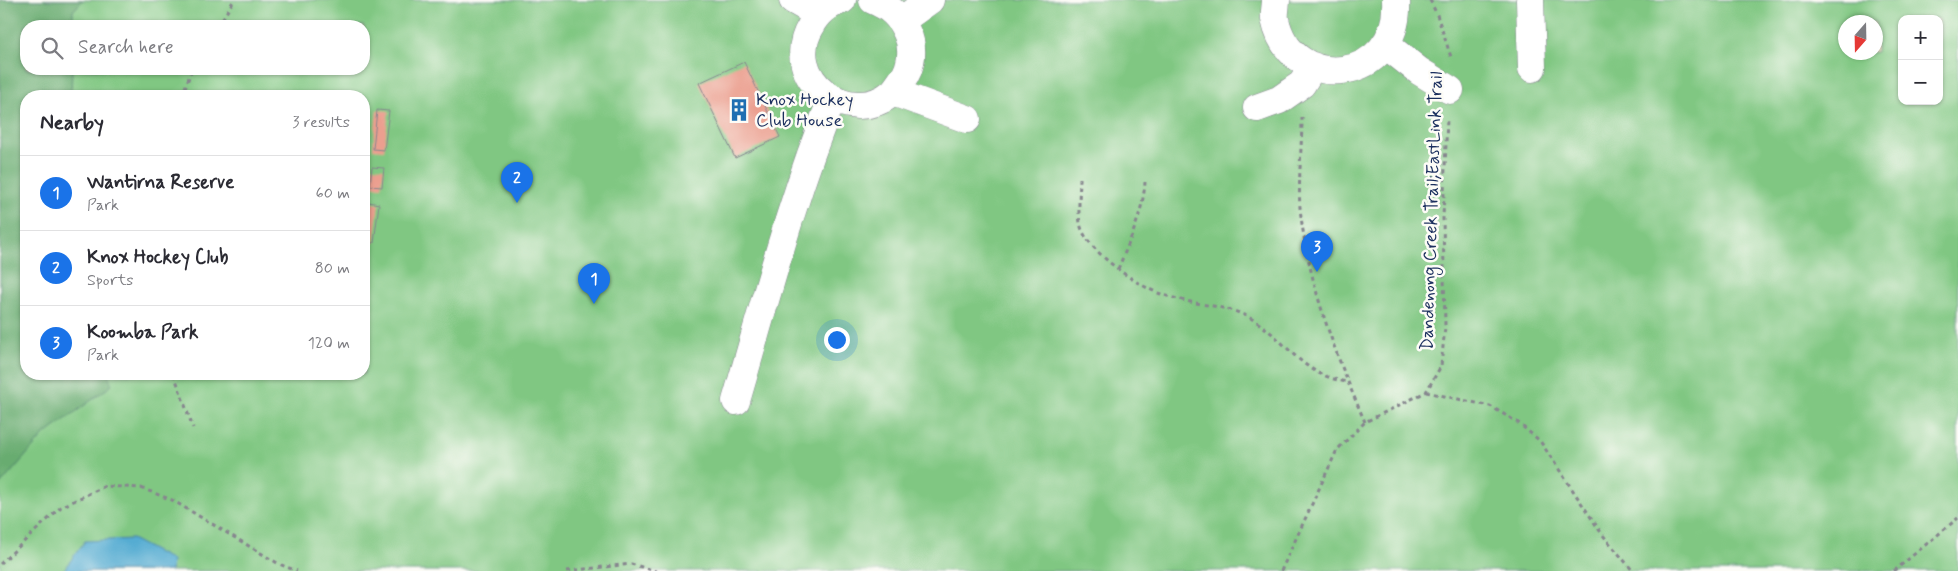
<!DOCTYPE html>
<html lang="en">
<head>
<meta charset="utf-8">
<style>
  body { margin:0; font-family:Mynerve,sans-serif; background:#f2f2f3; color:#2b2b33 }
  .controls { position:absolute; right:15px; top:15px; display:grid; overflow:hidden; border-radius:10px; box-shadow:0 1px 4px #0004 }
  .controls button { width:45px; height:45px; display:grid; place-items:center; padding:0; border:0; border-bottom:1px solid #e1e1e2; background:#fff; color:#2b2b33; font:25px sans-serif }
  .compass { position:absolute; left:1838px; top:15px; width:45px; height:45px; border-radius:50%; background:#fff; box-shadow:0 1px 4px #0004; rotate:200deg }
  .you { position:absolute; left:836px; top:339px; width:18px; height:18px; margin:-12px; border:4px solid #fff; border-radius:50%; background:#1a73e8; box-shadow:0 0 0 8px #1a73e833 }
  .badge { display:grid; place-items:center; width:32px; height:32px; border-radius:50%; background:#1a73e8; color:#fff; font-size:16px; font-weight:700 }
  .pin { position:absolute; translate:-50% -41px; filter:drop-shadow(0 1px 2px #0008) }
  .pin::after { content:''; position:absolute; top:26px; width:18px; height:15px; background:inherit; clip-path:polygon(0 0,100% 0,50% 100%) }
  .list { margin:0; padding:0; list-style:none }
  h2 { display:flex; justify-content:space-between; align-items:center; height:65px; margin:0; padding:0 20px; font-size:21px }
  h2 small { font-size:16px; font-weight:400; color:#7c7c81 }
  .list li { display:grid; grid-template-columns:32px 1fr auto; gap:15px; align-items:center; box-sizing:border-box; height:75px; padding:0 20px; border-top:1px solid #e1e1e2 }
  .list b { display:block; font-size:19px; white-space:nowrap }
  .list p { margin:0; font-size:16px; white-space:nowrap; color:#7c7c81 }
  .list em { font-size:16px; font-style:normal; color:#7c7c81 }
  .icon { flex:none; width:28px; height:28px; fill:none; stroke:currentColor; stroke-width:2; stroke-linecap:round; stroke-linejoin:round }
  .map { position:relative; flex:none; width:1958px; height:571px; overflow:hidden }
  .search { position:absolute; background:#fff; box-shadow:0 1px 4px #0004; left:20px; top:20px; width:350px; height:55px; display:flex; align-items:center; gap:12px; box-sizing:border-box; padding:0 18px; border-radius:20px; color:#7c7c81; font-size:19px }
  .panel { position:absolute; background:#fff; box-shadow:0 1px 4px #0004; left:20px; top:90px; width:350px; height:290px; border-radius:20px }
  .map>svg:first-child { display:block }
</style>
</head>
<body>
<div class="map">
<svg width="1958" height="571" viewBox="0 0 1958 571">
  <rect width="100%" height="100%" fill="#fdfcf7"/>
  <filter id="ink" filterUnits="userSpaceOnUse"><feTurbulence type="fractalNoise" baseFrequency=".02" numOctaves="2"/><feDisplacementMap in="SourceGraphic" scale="10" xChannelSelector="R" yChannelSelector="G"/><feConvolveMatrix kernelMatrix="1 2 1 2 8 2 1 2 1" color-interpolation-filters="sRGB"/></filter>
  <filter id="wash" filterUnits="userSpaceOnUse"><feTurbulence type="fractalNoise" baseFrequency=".0096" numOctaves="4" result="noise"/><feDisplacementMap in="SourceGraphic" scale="20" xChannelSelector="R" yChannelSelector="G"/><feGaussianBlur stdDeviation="1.12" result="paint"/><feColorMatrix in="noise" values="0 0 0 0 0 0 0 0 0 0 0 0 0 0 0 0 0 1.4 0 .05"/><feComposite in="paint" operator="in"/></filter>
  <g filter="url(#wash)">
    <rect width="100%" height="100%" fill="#f2dcbd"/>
    <path fill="#80c782" stroke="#4e7b70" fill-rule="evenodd" d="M0,0H1958V571H0ZM1902,19H1939V101H1902ZM1846,22H1876V52H1846ZM26,26H364V69H26ZM26,96H364V374H26Z"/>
    <path fill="#68ac70" stroke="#426e67" d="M0,0H83L73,11V26H26V69H72L71,96H26V374H108L112,385L43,436L0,485Z"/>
    <path fill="#55acd2" stroke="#386e98" d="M132,539L172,560L171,571H63L85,541Z"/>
    <g id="blocks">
      <path fill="#eb9f8f" d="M744,62L780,137L735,158L699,83Z
        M377,110L389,111L384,150L373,149Z
        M372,167L384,168L382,187L370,186Z
        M368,202L379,204L374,243L364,242Z"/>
    </g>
  </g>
  <g filter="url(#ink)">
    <use href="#blocks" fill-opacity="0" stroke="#86868e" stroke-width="1"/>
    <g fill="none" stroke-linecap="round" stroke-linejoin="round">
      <defs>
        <path id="minor" d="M793,0L818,14
          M842,0C827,5 818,13 811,26C780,77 849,130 893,92C896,89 899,84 902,80C912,68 914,47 907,33C900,16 890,7 873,0
          M1276,0C1276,6 1274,13 1275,19C1291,96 1401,84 1396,0
          M1530,0L1532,68
          M902,20L930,0
          M1386,45L1419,71L1450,90
          M893,92L967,119
          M1257,108L1279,100L1302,84L1313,66
          M736,401C766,299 792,197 832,99"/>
      </defs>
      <use href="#minor" stroke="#86868e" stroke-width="29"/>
      <path stroke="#86868e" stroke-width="3" stroke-dasharray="4 4" stroke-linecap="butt" d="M1430,0L1437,15L1451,57
        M218,26L234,0
        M182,96L192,69
        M1302,117C1302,145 1298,181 1300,208C1308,283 1335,354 1365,422
        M1080,178C1080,192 1077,214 1081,227C1088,251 1137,286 1161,294C1169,297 1178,299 1186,301C1208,306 1232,307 1252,319C1289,341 1299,375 1348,382
        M1118,269C1130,240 1143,213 1145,182
        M174,374L193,428
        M1426,392L1490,406L1517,422L1540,441L1602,534L1633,571
        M0,564L61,507L105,486L141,488L172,500L279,564L297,571
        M567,571L631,564L656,571
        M1281,571L1337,450L1365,422L1426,392L1441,366L1445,327L1443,218L1447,118
        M1894,571L1958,518"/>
      <use href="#minor" stroke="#fff" stroke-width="28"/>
    </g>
  </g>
  <defs>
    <symbol id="building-bare" viewBox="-9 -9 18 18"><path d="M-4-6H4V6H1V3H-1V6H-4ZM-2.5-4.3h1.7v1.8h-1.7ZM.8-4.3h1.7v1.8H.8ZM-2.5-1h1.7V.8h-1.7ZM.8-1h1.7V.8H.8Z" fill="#1f6fb2" stroke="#fdfcf7" stroke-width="2.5" paint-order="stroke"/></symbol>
  </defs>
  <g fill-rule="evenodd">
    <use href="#building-bare" x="723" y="94" width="32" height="32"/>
  </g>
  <g text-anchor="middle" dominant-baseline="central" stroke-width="5" stroke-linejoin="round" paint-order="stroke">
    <g font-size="18" fill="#1b2f5e" stroke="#fdfcf7" text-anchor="start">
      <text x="756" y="100">Knox Hockey<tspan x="756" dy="21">Club House</tspan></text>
    </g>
    <g font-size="18" fill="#1b2f5e" stroke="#fdfcf7">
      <text transform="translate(1432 211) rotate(-88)">Dandenong Creek Trail;EastLink Trail</text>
    </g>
  </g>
</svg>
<div class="controls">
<button>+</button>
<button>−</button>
</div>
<svg class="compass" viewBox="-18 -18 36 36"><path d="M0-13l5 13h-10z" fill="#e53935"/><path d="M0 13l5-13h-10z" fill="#7c7c81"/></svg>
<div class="you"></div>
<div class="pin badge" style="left:594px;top:304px">1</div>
<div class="pin badge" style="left:517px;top:203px">2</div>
<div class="pin badge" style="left:1317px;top:272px">3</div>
<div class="search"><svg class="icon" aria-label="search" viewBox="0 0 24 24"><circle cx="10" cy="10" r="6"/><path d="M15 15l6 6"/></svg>Search here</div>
<section class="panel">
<h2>Nearby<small>3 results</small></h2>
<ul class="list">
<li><span class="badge">1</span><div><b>Wantirna Reserve</b><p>Park</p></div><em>60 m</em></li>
<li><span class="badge">2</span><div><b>Knox Hockey Club</b><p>Sports</p></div><em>80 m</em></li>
<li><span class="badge">3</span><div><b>Koomba Park</b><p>Park</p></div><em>120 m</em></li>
</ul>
</section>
</div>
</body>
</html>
